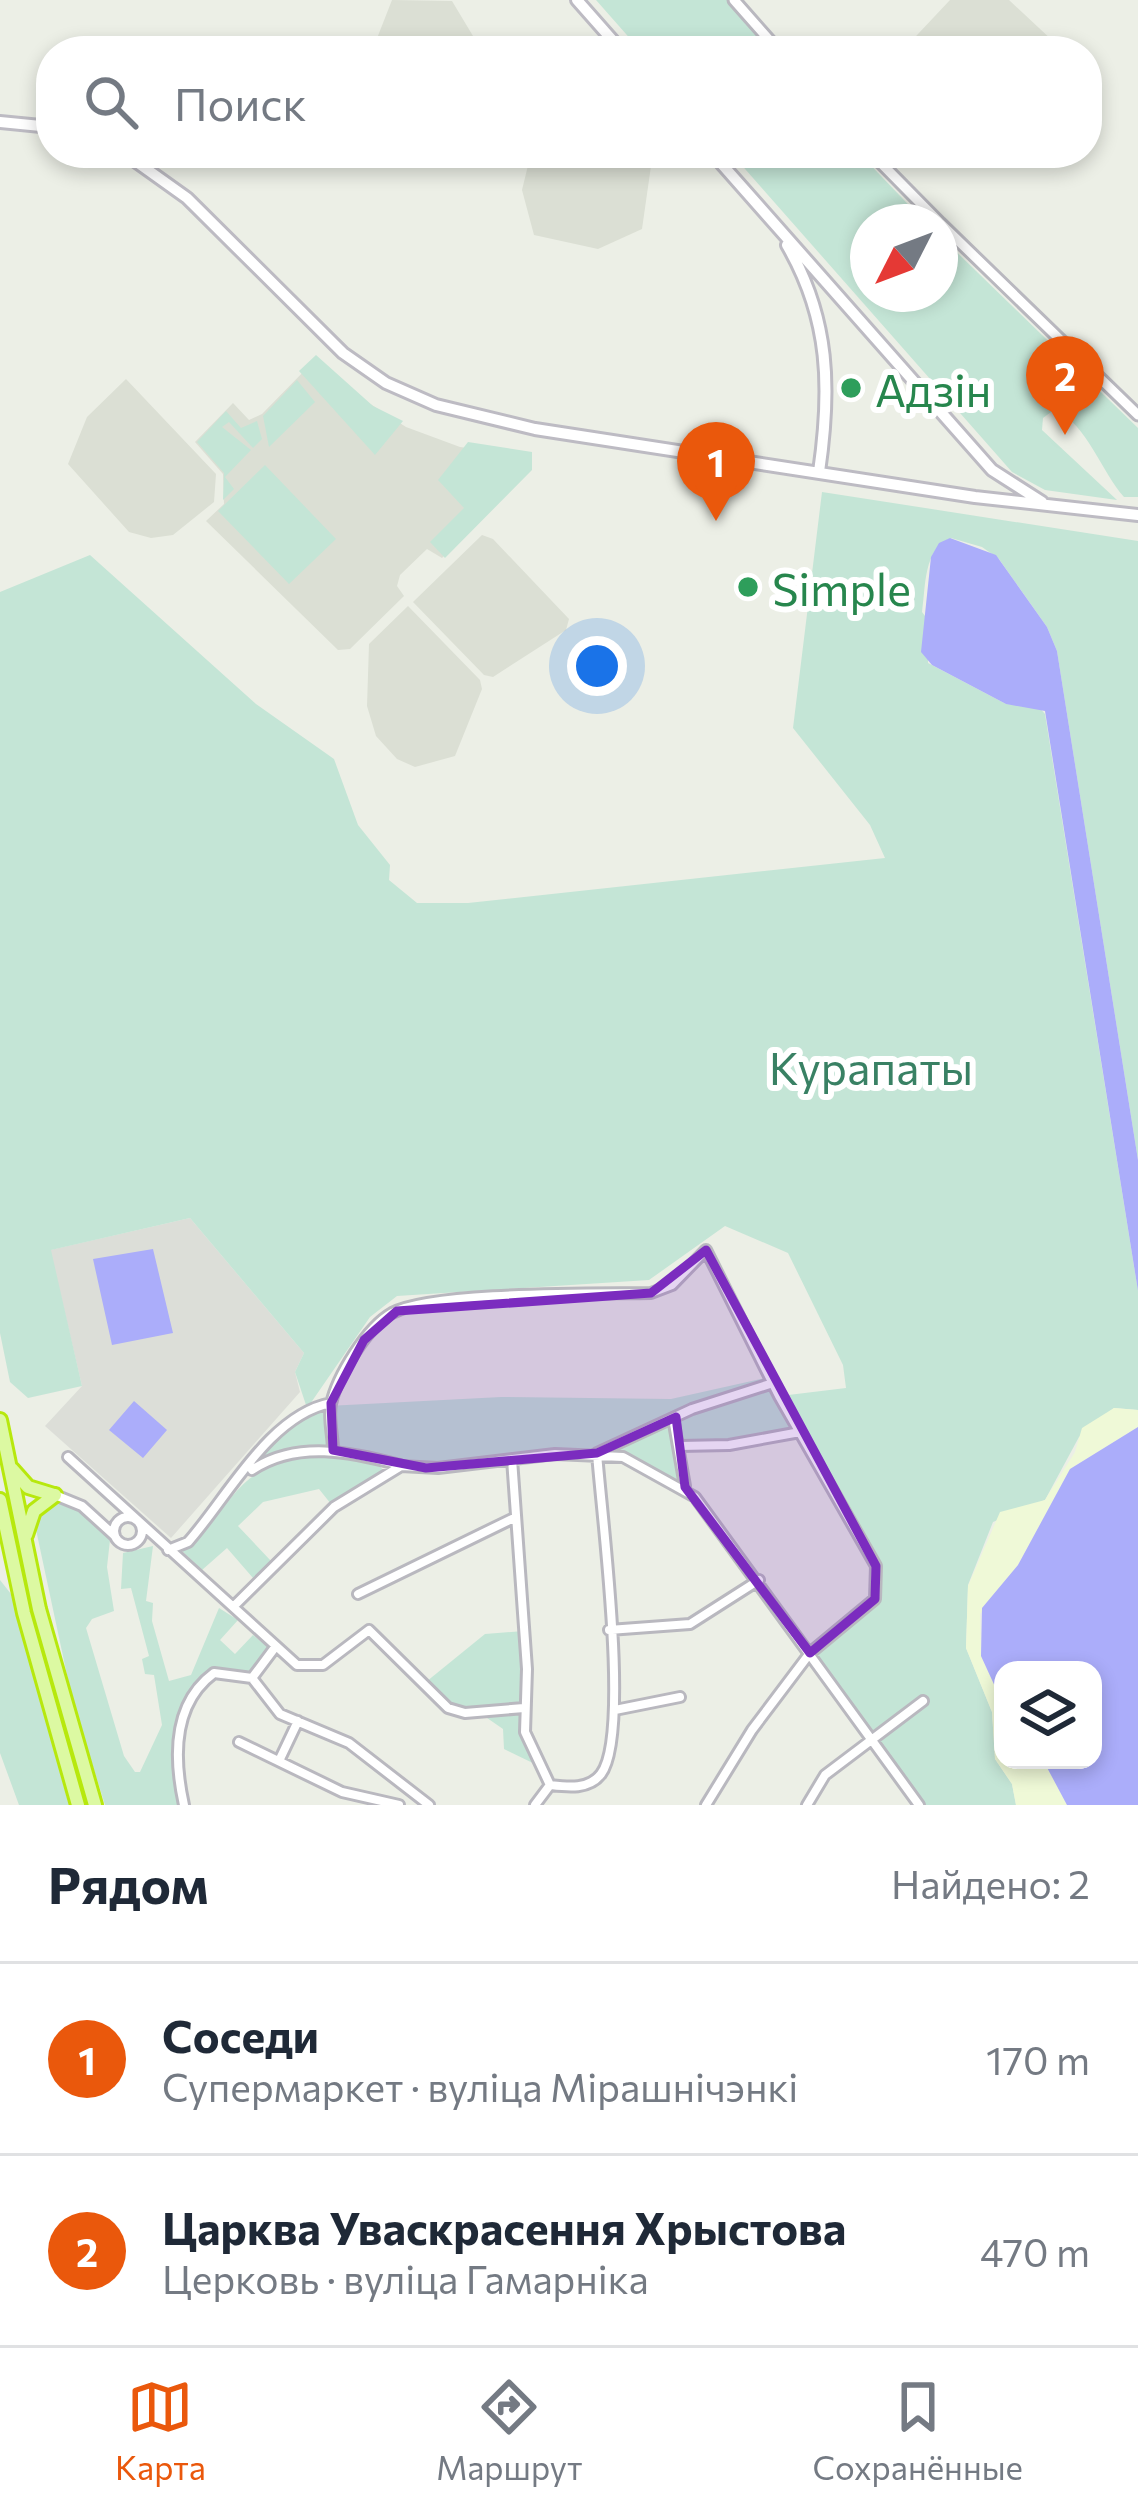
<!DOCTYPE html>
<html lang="ru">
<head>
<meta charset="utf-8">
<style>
  body { margin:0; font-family:Commissioner,sans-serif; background:#f2f2f3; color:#1f2937 }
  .controls { position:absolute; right:36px; bottom:36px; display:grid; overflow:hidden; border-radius:24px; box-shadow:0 6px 18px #0003 }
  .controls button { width:108px; height:108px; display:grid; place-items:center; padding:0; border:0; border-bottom:3px solid #e0e1e3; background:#fff; color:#1f2937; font:60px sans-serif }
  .compass { position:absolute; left:850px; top:204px; width:108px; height:108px; border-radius:50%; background:#fff; box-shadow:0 6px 18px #0003; rotate:228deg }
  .you { position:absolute; left:597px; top:666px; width:42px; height:42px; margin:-30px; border:9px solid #fff; border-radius:50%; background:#1a73e8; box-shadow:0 0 0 18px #1a73e833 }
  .badge { display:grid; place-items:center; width:78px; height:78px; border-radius:50%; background:#ea580c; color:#fff; font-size:39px; font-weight:700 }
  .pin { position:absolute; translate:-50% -99px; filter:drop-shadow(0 3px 6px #0008) }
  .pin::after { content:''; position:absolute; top:63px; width:42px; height:36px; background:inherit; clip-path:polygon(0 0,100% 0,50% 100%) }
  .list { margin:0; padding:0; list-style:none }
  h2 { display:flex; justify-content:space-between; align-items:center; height:156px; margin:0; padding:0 48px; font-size:51px }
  h2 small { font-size:39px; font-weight:400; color:#747a83 }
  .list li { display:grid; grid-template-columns:78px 1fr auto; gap:36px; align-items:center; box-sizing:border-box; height:192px; padding:0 48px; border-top:3px solid #e0e1e3 }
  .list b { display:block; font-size:45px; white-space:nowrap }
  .list p { margin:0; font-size:39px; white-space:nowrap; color:#747a83 }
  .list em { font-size:39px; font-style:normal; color:#747a83 }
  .icon { flex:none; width:66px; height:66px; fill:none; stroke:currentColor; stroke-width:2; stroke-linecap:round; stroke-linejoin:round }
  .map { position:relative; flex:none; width:1138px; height:1805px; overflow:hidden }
  .search { position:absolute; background:#fff; box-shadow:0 6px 18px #0003; left:36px; right:36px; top:36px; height:132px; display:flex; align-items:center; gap:30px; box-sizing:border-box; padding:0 42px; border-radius:48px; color:#747a83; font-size:45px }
  .sheet { height:540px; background:#fff }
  nav { display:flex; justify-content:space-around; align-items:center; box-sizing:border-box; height:168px; border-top:3px solid #e0e1e3; background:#fff; font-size:33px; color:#747a83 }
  nav a { display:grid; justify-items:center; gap:6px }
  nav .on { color:#ea580c }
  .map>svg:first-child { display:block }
</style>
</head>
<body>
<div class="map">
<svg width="1138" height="1805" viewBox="0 0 1138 1805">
  <rect width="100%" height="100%" fill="#ecefe6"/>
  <path fill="#dcded8" d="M190,1218L304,1353L295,1372L300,1392L171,1538L45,1426L82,1386L50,1250Z"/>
  <path fill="#dbdfd4" d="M392,0L452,1L482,51H360L374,46Z
    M950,0H1009L1054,42L1045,51H902Z
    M531,153H645L651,166L642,229L598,249L534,235L522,190Z
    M310,365L406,427L460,447L532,457L530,470L442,558L427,549L400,575L397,586L404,596L350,649L338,650L206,521L224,504L223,474L195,442L233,403L249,420L262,414Z
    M126,379L216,474L214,502L173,535L151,538L129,532L68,464L87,417Z
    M482,535L493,539L569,619L566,630L493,677L484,675L413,602Z
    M408,606L480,680L482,689L455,756L415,767L397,759L376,736L367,706L369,644Z"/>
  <path fill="#c4e5d6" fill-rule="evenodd" d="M596,0H727L771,51H641Z
    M731,153H859L925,222H868V294H940V236L1138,428V497H1124C1101,471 1088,426 1055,409L1043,418L1042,430L1117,500L1045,490L1012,472Z
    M316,355L373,406L403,421L375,455L299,371Z
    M297,380L315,402L269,447L263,416Z
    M226,411L241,428L257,421L262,439L253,448L229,422L222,427L251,450L225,477L234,489L223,500L224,473L197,442Z
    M468,442L532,452V470L445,558L430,542L464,508L438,480Z
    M265,465L336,539L289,584L218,511Z
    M822,492L1138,541V1160L1057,651L1047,627L999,559L982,547L951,538C923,549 926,586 922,612L928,620V663L1006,704L1038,706L1045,714L1138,1291V1410L1114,1408L1079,1437L1045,1500L993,1522L968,1585L966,1648L992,1712L995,1759L1012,1784L1016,1805H919L810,1653L870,1604L879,1578L800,1433L729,1445L680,1446L685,1487L631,1460L597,1453L438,1468L308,1452L246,1474L307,1408L295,1372L304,1353L190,1218L51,1250L82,1386L28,1398L10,1382L0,1333V592L90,555L256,704L334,759L358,825L390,865L389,880L417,903H468L885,858L870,825L793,728ZM725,1226L788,1253L843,1365L846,1388L780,1396L770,1377L671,1399L501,1397L308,1407L370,1317L397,1296L649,1280Z
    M335,1455L378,1464L383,1470L331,1504L319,1489L263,1502L238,1526L271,1561L253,1578L227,1548L202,1570L182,1551C247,1494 232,1460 335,1455Z
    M61,1501L78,1509L110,1540L107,1567L114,1611L92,1619L86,1628L124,1756L135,1772H140L162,1725L154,1675L145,1674L142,1659L149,1656L131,1588L121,1589L123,1553L153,1546L146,1601L153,1603L152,1621L169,1681L191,1675L219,1608L238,1620L220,1640L235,1654L253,1635L269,1648L251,1676C172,1654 168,1750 182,1805H105L73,1703L35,1525L40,1513Z
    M0,1580L11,1594L69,1805H19L0,1753Z
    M524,1631L525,1732L539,1766L504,1749L503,1729L477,1711H457L421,1686L485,1634Z"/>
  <path fill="#eff9d7" d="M1114,1408L1138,1410V1427L1070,1469L1018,1565L980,1614L981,1656L1003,1704V1760H1043L1067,1805H1016L1012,1784L995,1759L992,1712L966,1648L968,1586L1000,1512L1045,1500L1075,1452L1082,1428Z"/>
  <path fill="#abadfa" d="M950,538L996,555L1047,627L1057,651L1138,1160V1291L1045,711L1006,704L932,665L921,652L931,557L939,543Z
    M153,1249L173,1333L112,1345L93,1259Z
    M134,1401L167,1430L143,1458L109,1430Z
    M1138,1427V1805H1067L1043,1760H1093V1670H1003V1704L981,1656L982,1608L1018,1565L1070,1469Z"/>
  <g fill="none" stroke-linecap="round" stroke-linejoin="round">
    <defs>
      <path id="minor" d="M673,1418L685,1486
        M680,1446L729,1445L800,1432
        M333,1450C333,1436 328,1418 331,1404C337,1376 367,1327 392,1313C434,1291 597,1294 651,1293L672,1285L706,1250L779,1396L876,1566L875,1599L810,1653L752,1730L706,1805
        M597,1453L692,1409L773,1383
        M68,1457L297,1665H323L369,1630L448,1708L465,1713L524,1708
        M512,1459L527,1669L525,1732L550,1785C567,1787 589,1790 601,1774C631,1735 601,1511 597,1453
        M252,1470C297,1440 351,1452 400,1465
        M55,1495L82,1506L115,1536
        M114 1531a14 14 0 1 1 28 0a14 14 0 1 1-28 0Z
        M168,1550L188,1542C228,1497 269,1415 331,1403
        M358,1594L516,1517
        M233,1607L334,1507L401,1466L438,1468L555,1454L623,1457L695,1497L919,1805
        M609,1630L690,1624L759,1580
        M252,1678L280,1714L349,1743L429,1805
        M252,1678L276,1646
        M615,1710L680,1697
        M239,1742L342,1792L399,1805
        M279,1761L298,1721
        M184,1805C174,1760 172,1704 214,1673L252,1678
        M535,1805L550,1785
        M807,1805L825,1775L923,1701"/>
      <path id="tertiary" d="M734,0L779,51
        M871,153L939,222
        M940,223L1138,415"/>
      <path id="secondary" d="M577,0L622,51
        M0,122L51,127
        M124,153L187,198L343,353L386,383L436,405L535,429L975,497L1138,515
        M712,153L992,470L1042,502
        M787,245C830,319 831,389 819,472"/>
      <path id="trunk" d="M0,1420L39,1609L95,1805
        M12,1469L28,1487L54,1495
        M0,1500L24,1613L78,1805
        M26,1535L34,1511L55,1495"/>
    </defs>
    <use href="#minor" stroke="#b9b8bf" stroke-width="14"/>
    <use href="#tertiary" stroke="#b9b8bf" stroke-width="15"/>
    <use href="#secondary" stroke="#bdbbc3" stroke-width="16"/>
    <use href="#trunk" stroke="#b7e80d" stroke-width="18"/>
    <use href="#minor" stroke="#fff" stroke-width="8"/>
    <use href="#tertiary" stroke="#fff" stroke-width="9"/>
    <use href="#secondary" stroke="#fff" stroke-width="10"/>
    <use href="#trunk" stroke="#dcf9a2" stroke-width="12"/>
  </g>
  <path fill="#7b2cbf" fill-opacity="0.2" stroke="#7b2cbf" stroke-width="9" stroke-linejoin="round" d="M706,1250L876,1566L875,1599L810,1653L685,1487L676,1417L597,1453L426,1468L333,1450L331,1403L364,1340L397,1311L651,1293Z"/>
  <g fill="#2e9e5b" stroke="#fff" stroke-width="4.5">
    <circle cx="851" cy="388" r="12"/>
    <circle cx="748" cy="587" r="12"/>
  </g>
  <g text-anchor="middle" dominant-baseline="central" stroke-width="12" stroke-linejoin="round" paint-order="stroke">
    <g font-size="45" fill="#27864d" stroke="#fff" text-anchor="start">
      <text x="875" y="388">Адзін</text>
      <text x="772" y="587">Simple</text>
    </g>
    <g font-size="45" fill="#398164" stroke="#fff">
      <text x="871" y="1066">Курапаты</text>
    </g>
  </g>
</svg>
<div class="controls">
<button><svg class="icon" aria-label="layers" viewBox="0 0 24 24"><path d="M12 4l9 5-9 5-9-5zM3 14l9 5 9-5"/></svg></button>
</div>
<svg class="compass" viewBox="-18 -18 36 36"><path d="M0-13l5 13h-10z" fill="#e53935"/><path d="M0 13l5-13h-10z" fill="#747a83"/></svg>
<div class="you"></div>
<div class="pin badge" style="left:716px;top:521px">1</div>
<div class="pin badge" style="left:1065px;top:435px">2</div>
<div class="search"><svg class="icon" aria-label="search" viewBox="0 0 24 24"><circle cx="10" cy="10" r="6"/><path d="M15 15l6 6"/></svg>Поиск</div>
</div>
<section class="sheet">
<h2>Рядом<small>Найдено: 2</small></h2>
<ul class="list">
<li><span class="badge">1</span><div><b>Соседи</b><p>Супермаркет · вуліца Мірашнічэнкі</p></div><em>170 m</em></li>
<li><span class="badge">2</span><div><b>Царква Уваскрасення Хрыстова</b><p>Церковь · вуліца Гамарніка</p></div><em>470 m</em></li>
</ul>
</section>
<nav>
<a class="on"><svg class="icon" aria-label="map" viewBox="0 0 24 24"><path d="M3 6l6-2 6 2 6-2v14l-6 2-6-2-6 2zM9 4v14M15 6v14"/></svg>Карта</a>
<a><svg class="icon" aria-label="directions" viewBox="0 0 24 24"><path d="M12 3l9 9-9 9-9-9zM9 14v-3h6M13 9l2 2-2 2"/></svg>Маршрут</a>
<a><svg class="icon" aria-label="saved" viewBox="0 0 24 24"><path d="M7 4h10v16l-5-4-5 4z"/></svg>Сохранённые</a>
</nav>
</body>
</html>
